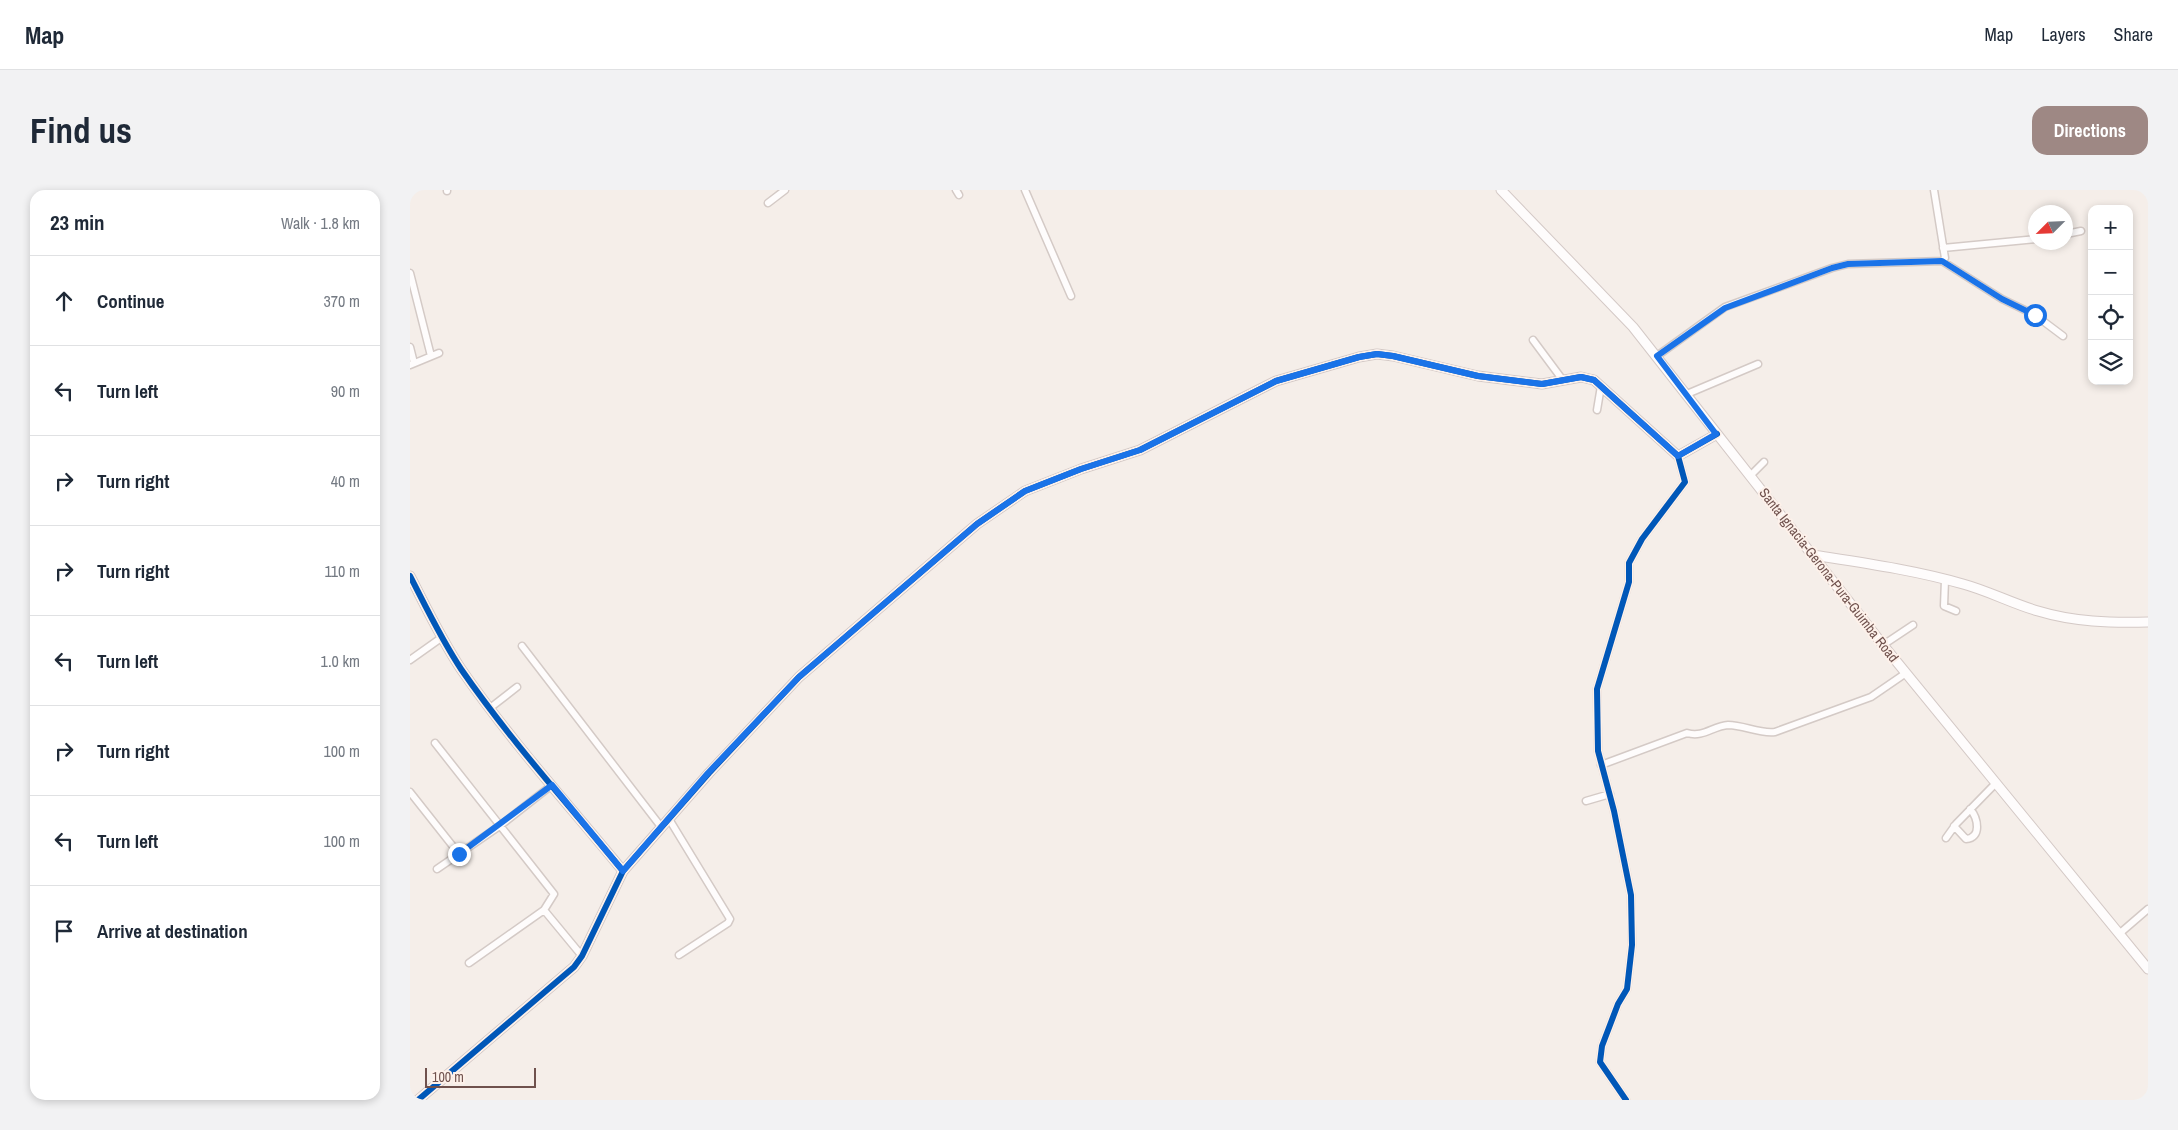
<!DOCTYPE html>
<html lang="en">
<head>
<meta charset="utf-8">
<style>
  body { margin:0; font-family:"Archivo Narrow",sans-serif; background:#f2f2f3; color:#1f2937 }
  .controls { position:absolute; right:15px; top:15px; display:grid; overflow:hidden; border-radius:10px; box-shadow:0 2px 8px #0003 }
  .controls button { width:45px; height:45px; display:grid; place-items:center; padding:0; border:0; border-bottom:1px solid #e0e1e3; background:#fff; color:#1f2937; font:25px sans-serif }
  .compass { position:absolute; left:1618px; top:15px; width:45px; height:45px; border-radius:50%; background:#fff; box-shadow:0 2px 8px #0003; rotate:246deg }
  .scale { position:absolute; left:15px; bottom:12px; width:111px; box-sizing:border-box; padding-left:5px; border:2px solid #6f514d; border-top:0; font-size:14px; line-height:18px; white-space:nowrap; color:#6f514d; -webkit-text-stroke:4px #fdf1ea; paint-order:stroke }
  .stop { position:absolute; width:15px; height:15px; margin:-11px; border:4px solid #1a73e8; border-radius:50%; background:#fff }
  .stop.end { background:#1a73e8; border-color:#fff; box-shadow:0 1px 5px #0008 }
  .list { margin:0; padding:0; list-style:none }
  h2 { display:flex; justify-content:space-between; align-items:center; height:65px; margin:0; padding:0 20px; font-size:21px }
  h2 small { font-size:16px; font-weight:400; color:#747a83 }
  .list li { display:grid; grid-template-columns:32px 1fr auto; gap:15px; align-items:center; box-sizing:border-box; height:90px; padding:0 20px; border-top:1px solid #e0e1e3 }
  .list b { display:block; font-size:19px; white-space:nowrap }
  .list em { font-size:16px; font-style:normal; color:#747a83 }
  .icon { flex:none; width:28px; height:28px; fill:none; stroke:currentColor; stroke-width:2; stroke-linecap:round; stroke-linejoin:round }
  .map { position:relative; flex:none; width:1738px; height:910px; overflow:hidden; border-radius:15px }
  header { display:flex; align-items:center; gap:30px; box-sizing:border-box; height:70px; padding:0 25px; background:#fff; border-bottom:1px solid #e0e1e3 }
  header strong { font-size:24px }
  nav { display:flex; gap:28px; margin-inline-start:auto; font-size:18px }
  .intro { display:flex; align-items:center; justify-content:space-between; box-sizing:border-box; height:120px; padding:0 30px }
  h1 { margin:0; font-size:35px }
  .button { padding:12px 22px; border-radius:15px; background:#9e8884; color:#fff; font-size:18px; font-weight:700 }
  main { display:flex; gap:30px; padding:0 30px }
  aside { flex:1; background:#fff; border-radius:15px; box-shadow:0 2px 8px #0003 }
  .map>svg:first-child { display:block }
</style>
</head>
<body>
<header>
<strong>Map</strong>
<nav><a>Map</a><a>Layers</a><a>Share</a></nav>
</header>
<div class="intro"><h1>Find us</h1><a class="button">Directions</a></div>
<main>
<aside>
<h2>23 min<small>Walk · 1.8 km</small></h2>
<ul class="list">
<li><svg class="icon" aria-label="ahead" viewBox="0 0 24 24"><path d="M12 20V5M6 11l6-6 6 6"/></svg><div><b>Continue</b></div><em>370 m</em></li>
<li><svg class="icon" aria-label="left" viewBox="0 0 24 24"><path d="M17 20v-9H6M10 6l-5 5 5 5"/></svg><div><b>Turn left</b></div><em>90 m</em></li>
<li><svg class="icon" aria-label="right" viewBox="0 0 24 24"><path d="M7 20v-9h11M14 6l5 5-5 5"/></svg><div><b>Turn right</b></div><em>40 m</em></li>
<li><svg class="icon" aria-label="right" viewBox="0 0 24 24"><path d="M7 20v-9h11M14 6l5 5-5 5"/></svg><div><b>Turn right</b></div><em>110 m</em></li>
<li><svg class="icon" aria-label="left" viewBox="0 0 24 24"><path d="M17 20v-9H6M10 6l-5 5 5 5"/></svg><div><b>Turn left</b></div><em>1.0 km</em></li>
<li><svg class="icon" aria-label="right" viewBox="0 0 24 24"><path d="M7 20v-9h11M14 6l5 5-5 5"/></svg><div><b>Turn right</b></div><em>100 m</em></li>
<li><svg class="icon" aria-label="left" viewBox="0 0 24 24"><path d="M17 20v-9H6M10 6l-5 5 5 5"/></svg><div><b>Turn left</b></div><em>100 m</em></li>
<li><svg class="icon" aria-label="arrive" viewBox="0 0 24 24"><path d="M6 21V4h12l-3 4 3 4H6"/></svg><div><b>Arrive at destination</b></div></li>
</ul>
</aside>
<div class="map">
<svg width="1738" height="910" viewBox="0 0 1738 910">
  <rect width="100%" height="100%" fill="#f5eee9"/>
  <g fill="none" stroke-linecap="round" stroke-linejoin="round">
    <defs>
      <path id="street" d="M37,0V1
        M546,0L549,5
        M615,0L661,106
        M1524,0L1535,68L1532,71
        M358,13L375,0
        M1656,44L1671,41
        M1533,58L1626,49
        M0,83L21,166
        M1123,150L1152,189
        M0,157L4,173
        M1247,166L1315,117L1422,78L1438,74L1532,71L1592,109L1625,125L1653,146
        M0,175L29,163
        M1277,204L1348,174
        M1187,220L1191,196
        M1340,286L1354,272
        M1535,390L1534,416L1546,421
        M1473,455L1503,435
        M112,456L252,638
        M0,470L31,448
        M80,518L107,497
        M25,553L144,704L134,720L59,773
        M1191,575L1277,543C1293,548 1303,536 1318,535C1334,535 1349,544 1365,542L1461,507L1496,483
        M0,602L49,664
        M1176,611L1200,604
        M259,629L320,729L318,733L269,765
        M1544,636L1556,649C1572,648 1568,628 1560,619
        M1536,648L1546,634L1586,593
        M27,679L91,635L142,595
        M134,720L172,766
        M1709,744L1738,719
        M1216,910L1190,872L1192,856L1208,814L1217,799L1222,755L1221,705L1204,621L1188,561L1187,499L1219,392V373L1232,349L1275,292L1268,266"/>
      <path id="secondary" d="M1091,0L1223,137L1473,455L1738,779
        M1403,365C1454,373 1504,380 1553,394C1579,401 1603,414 1628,421C1664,432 1701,433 1738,432
        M0,386C16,417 31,449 51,479C100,550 158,614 213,681L172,766L164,777L8,910
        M213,681L299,583L389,487L567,334L615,301L671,279L730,260L866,191L949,167L967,164L983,166L1068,186L1132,194L1171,187L1184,190L1268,266L1307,244"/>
    </defs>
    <use href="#street" stroke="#d4cac6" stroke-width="9"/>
    <use href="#secondary" stroke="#d4c9c6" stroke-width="11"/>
    <use href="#street" stroke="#fefcfc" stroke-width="6"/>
    <use href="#secondary" stroke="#fefcfc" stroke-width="9"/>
    <defs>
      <path id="cycleway" d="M0,386C16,417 31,449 51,479C100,550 158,614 213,681L172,766L164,777L8,910
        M213,681L299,583L389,487L567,334L615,301L671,279L730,260L866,191L949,167L967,164L983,166L1068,186L1132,194L1171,187L1184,190L1268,266L1307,244
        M1216,910L1190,872L1192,856L1208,814L1217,799L1222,755L1221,705L1204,621L1188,561L1187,499L1219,392V373L1232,349L1275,292L1268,266"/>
    </defs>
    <use href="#cycleway" stroke="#fdf1ea" stroke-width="9"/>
    <use href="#cycleway" stroke="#0057b8" stroke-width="6"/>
  </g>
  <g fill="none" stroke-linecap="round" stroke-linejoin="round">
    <path stroke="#1a73e8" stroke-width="6" d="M49,664L142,595L213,681L298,583L389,487L567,334L615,301L671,279L730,260L866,191L949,167L967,164L983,166L1068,186L1132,194L1171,187L1184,190L1268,266L1306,244L1247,166L1315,118L1422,78L1438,74L1532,71L1592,109L1625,125"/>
  </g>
  <g text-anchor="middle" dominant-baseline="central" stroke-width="4" stroke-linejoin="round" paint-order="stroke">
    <g font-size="14" fill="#6f514d" stroke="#fdf1ea">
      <text transform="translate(1419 385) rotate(52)">Santa Ignacia-Gerona-Pura-Guimba Road</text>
    </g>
  </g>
</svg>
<div class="controls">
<button>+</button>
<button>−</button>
<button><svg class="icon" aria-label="locate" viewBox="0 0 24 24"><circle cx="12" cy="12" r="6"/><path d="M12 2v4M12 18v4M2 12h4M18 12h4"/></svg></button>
<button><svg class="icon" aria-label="layers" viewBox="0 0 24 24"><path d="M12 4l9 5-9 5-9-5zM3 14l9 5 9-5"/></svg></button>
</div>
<svg class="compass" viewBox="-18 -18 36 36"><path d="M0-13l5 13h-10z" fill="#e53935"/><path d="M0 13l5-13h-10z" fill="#747a83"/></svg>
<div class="scale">100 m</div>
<div class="stop" style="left:1625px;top:125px"></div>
<div class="stop end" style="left:49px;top:664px"></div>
</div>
</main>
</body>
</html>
